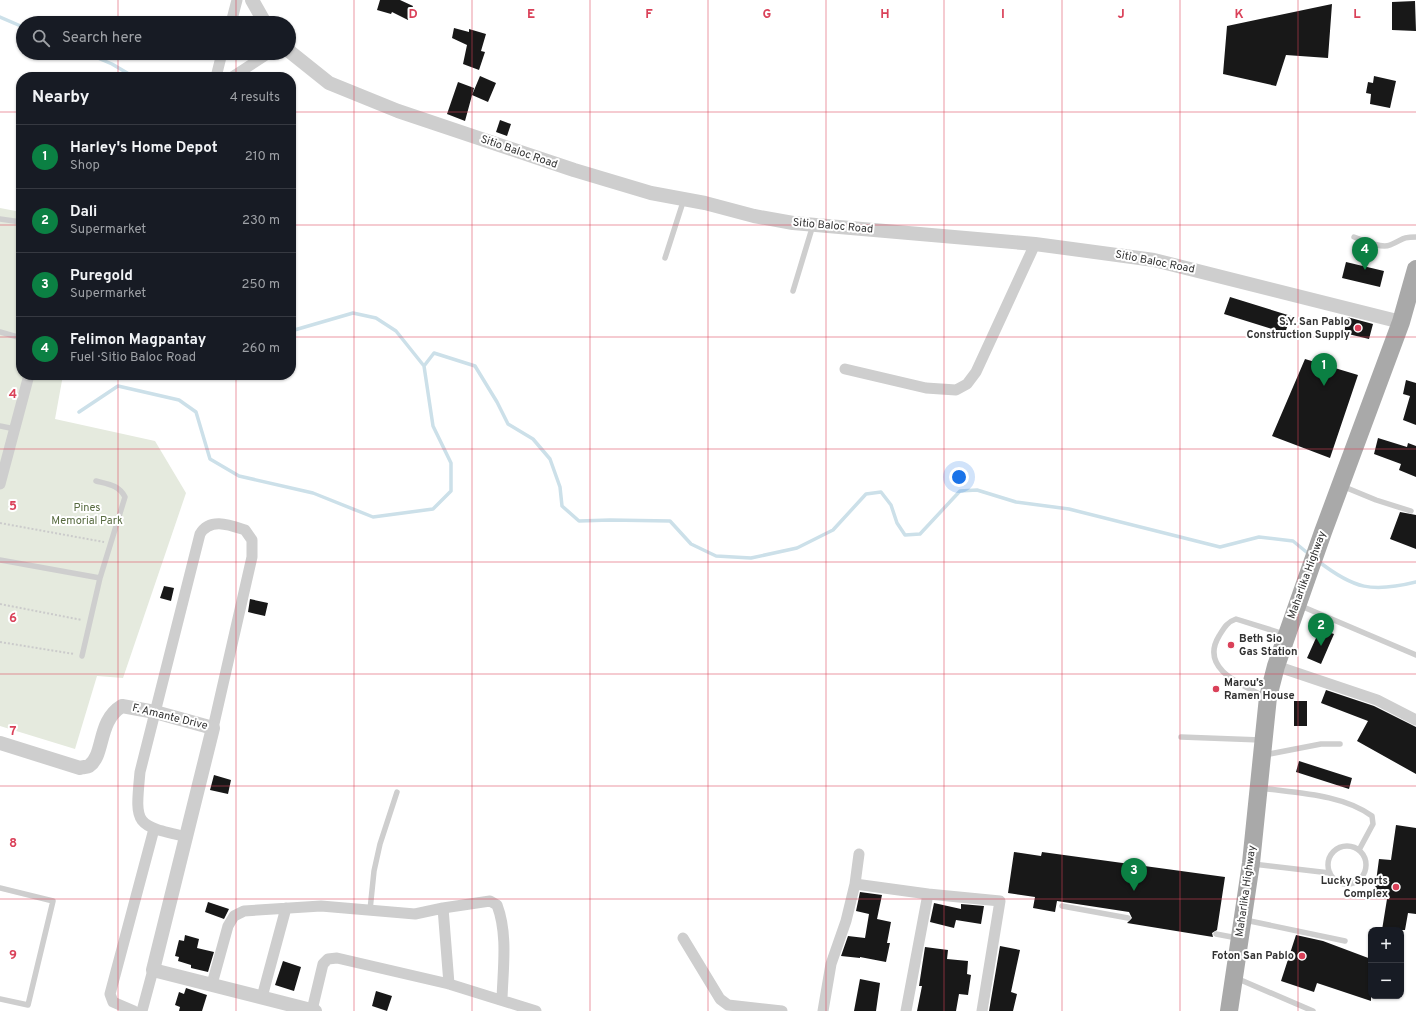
<!DOCTYPE html>
<html lang="en">
<head>
<meta charset="utf-8">
<style>
  body { margin:0; font-family:Overpass,sans-serif; background:#20242c; color:#f1f3f6 }
  .controls { position:absolute; right:12px; bottom:12px; display:grid; overflow:hidden; border-radius:8px; box-shadow:0 1px 3px #0004 }
  .controls button { width:36px; height:36px; display:grid; place-items:center; padding:0; border:0; border-bottom:1px solid #363941; background:#171b24; color:#f1f3f6; font:20px sans-serif }
  .you { position:absolute; left:959px; top:477px; width:14px; height:14px; margin:-10px; border:3px solid #fff; border-radius:50%; background:#1a73e8; box-shadow:0 0 0 6px #1a73e833 }
  .badge { display:grid; place-items:center; width:26px; height:26px; border-radius:50%; background:#0b8043; color:#fff; font-size:13px; font-weight:700 }
  .pin { position:absolute; translate:-50% -33px; filter:drop-shadow(0 1px 2px #0008) }
  .pin::after { content:''; position:absolute; top:21px; width:14px; height:12px; background:inherit; clip-path:polygon(0 0,100% 0,50% 100%) }
  .list { margin:0; padding:0; list-style:none }
  h2 { display:flex; justify-content:space-between; align-items:center; height:52px; margin:0; padding:0 16px; font-size:17px }
  h2 small { font-size:13px; font-weight:400; color:#9ea1a6 }
  .list li { display:grid; grid-template-columns:26px 1fr auto; gap:12px; align-items:center; box-sizing:border-box; height:64px; padding:0 16px; border-top:1px solid #363941 }
  .list b { display:block; font-size:15px; white-space:nowrap }
  .list p { margin:0; font-size:13px; white-space:nowrap; color:#9ea1a6 }
  .list em { font-size:13px; font-style:normal; color:#9ea1a6 }
  .icon { flex:none; width:22px; height:22px; fill:none; stroke:currentColor; stroke-width:2; stroke-linecap:round; stroke-linejoin:round }
  .map { position:relative; flex:none; width:1416px; height:1011px; overflow:hidden }
  .search { position:absolute; background:#171b24; box-shadow:0 1px 3px #0004; left:16px; top:16px; width:280px; height:44px; display:flex; align-items:center; gap:10px; box-sizing:border-box; padding:0 14px; border-radius:22px; color:#9ea1a6; font-size:15px }
  .panel { position:absolute; background:#171b24; box-shadow:0 1px 3px #0004; left:16px; top:72px; width:280px; height:308px; border-radius:16px }
  .map>svg:first-child { display:block }
</style>
</head>
<body>
<div class="map">
<svg width="1416" height="1011" viewBox="0 0 1416 1011">
  <rect width="100%" height="100%" fill="#fff"/>
  <path fill="#e5eade" d="M0,208L21,212V375H63L55,419L155,441L186,493L123,678L97,676L75,749L0,726Z"/>
  <g fill="none" stroke-linecap="round" stroke-linejoin="round">
    <path stroke="#cce0e9" stroke-width="3.5" d="M0,17L23,27
      M86,53L112,64L134,77
      M424,366L434,353L475,366L497,402L508,424L533,439L550,459L560,487L562,506L579,521L610,520L670,521L691,544L716,556L751,558L797,548L833,530L866,494L881,492L891,505L897,523L905,535L920,534L960,491L977,490L1016,502L1069,509L1220,547L1259,537L1293,541L1310,555
      M79,412L118,386L179,400L196,412L210,459L239,476L313,493L373,517L433,509L451,491V463L433,426L424,366L396,331L376,318L353,313L291,331
      M1318,561C1354,589 1372,593 1416,582"/>
  </g>
  <path fill="#181818" d="M380,0H400L413,6L408,20L392,12L391,14L377,10Z
    M1415,1L1416,31L1392,30V2Z
    M1332,4L1328,58L1286,55L1276,86L1223,74L1227,26Z
    M454,28L469,32V29L486,34L481,51L485,52L479,70L463,64L467,45L452,38Z
    M480,76L496,83L488,102L472,95Z
    M1374,76L1396,81L1390,108L1370,104L1371,94L1366,93L1368,82L1373,83Z
    M458,82L474,88L465,121L447,114Z
    M500,120L511,124L507,136L496,132Z
    M1346,262L1384,271L1380,287L1342,278Z
    M1230,297L1291,316L1285,333L1224,314Z
    M1347,317L1373,324L1369,339L1344,333Z
    M1305,359L1358,375L1330,458L1272,436Z
    M1406,380L1416,383V425L1403,420L1410,396L1403,394Z
    M1378,438L1407,447L1408,443L1416,446V477L1399,470L1401,464L1374,454Z
    M1400,512L1416,515V549L1390,539Z
    M164,586L174,588L171,601L160,598Z
    M250,599L268,603L265,616L248,612Z
    M1320,629L1334,634L1321,664L1307,658Z
    M1326,690L1374,706L1416,727V774L1357,741L1368,721L1321,703Z
    M1294,701H1307V726H1294Z
    M1299,761L1352,778L1349,789L1296,772Z
    M214,775L231,780L228,794L210,790Z
    M1396,825L1416,828V914L1408,913L1405,930H1382L1387,899L1374,897L1379,859L1391,860Z
    M1014,852L1041,856L1042,852L1225,877L1217,930L1212,933L1213,937L1127,923L1132,918L1129,912L1057,901L1055,912L1033,908L1035,897L1008,893Z
    M860,892L882,895L877,919L891,922L887,943H890L886,962L860,957V958L841,956L848,936L865,938L869,914L856,911Z
    M208,902L229,909L224,919L205,912Z
    M934,903L961,909V904L984,906L981,924L956,920L954,928L930,922Z
    M185,935L199,939L197,948L214,952L208,972L191,968V965L178,961L179,957L175,956L179,940L184,941Z
    M1296,935L1323,941L1371,959V1001L1317,983L1314,992L1281,981Z
    M1000,946L1020,950L1011,992L1017,994L1013,1011H989Z
    M925,947L948,950L947,959L968,961L967,974L971,975L968,995L959,994L956,1011H917L922,986H919Z
    M283,961L301,967L294,991L275,985Z
    M860,979L880,983L876,1011H854Z
    M186,988L207,995L202,1011H179L180,1007L175,1005L179,992L184,994Z
    M376,991L392,996L387,1011L372,1006Z"/>
  <g fill="none" stroke-linecap="round" stroke-linejoin="round">
    <path stroke="#cbcbcb" stroke-width="2" stroke-dasharray="2 2" stroke-linecap="butt" d="M0,523L104,542
      M0,604L82,620
      M0,642L74,654"/>
    <path stroke="#cecece" stroke-width="5.5" d="M0,219L21,222
      M1354,237C1363,240 1380,249 1390,245C1403,240 1401,237 1416,237
      M665,258L684,199
      M793,291L813,225
      M0,332L21,338
      M0,426L15,429
      M1342,486L1376,500L1411,511
      M0,560L100,578
      M1301,606L1416,655
      M82,656L100,578L125,497C119,485 108,484 96,481
      M1266,697C1242,685 1199,669 1219,636C1224,628 1227,622 1236,619L1284,634
      M1181,737L1261,740
      M1264,755L1321,744H1340
      M1260,788C1296,793 1342,794 1372,816L1373,824L1359,850
      M1328 865a19 19 0 1 1 38 0a19 19 0 1 1-38 0Z
      M1253,864L1330,873
      M0,888L53,901L28,1005L0,999
      M1062,906L1128,918
      M370,910L374,871L380,844L397,792
      M1245,920L1345,941
      M1216,934L1237,938
      M1236,978L1313,1011"/>
    <path stroke="#cecece" stroke-width="11" d="M231,23L237,0
      M216,77L222,53
      M232,77L269,53
      M845,369L926,388L956,390L967,384L976,372L1035,244
      M0,484L29,375
      M1276,666L1377,700L1416,720
      M187,837C134,825 135,825 140,772L200,534C210,517 230,525 245,530L252,540V557L213,728
      M855,884L928,894L1000,901L982,1011
      M443,908L449,984
      M683,938L720,999L728,1005L782,1011
      M212,984L228,926L234,916L244,911L321,906L415,914L443,908L490,901L497,905C508,934 503,968 502,999
      M262,997L286,908
      M312,1010L323,964L328,959L337,958L449,984L536,1011
      M134,1011L113,1002L110,994L154,829
      M142,1011L153,970
      M823,1011L831,964L846,921L855,884L859,854
      M906,1011L928,894"/>
    <path stroke="#cecece" stroke-width="14" d="M252,0L265,23
      M289,51L329,83L398,111L574,170L651,193L705,203L754,216L793,223L1035,244L1154,260L1401,322
      M0,743L80,768C82,767 87,767 89,766C105,755 97,721 122,706L155,712L213,728L153,970L315,1011"/>
    <path stroke="#a9a9a9" stroke-width="18" d="M1229,1011L1251,863L1268,697L1276,666L1323,532L1401,322L1416,269"/>
  </g>
  <path fill="none" stroke="#da4159" stroke-width="1" stroke-opacity="0.55" d="M118,0V23M236,0V23M354,0V1011M472,0V1011M590,0V1011M708,0V1011M826,0V1011M944,0V1011M1062,0V1011M1180,0V1011M1298,0V1011M118,53V77M236,53V77M0,112H21M291,112H1416M0,225H21M291,225H1416M0,337H21M291,337H1416M118,375V1011M236,375V1011M0,449H1416M0,562H1416M0,674H1416M0,786H1416M0,899H1416"/>
  <g fill="#da4159" stroke="#fff" stroke-width="1.5">
    <circle cx="1358" cy="328" r="4"/>
    <circle cx="1231" cy="645" r="4"/>
    <circle cx="1216" cy="689" r="4"/>
    <circle cx="1396" cy="887" r="4"/>
    <circle cx="1302" cy="956" r="4"/>
  </g>
  <g text-anchor="middle" dominant-baseline="central" stroke-width="4" stroke-linejoin="round" paint-order="stroke">
    <g font-size="11" fill="#313131" stroke="#fff">
      <text transform="translate(519 152) rotate(19)">Sitio Baloc Road</text>
      <text transform="translate(833 226) rotate(5)">Sitio Baloc Road</text>
      <text transform="translate(1155 262) rotate(11)">Sitio Baloc Road</text>
      <text transform="translate(1307 575) rotate(-70)">Maharlika Highway</text>
      <text transform="translate(170 717) rotate(14)">F. Amante Drive</text>
      <text transform="translate(1246 891) rotate(-82)">Maharlika Highway</text>
    </g>
    <g font-size="11" font-weight="bold" fill="#313131" stroke="#fff" text-anchor="end">
      <text x="1350" y="322">S.Y. San Pablo<tspan x="1350" dy="13">Construction Supply</tspan></text>
      <text x="1239" y="639" text-anchor="start">Beth Sio<tspan x="1239" dy="13">Gas Station</tspan></text>
      <text x="1224" y="683" text-anchor="start">Marou’s<tspan x="1224" dy="13">Ramen House</tspan></text>
      <text x="1388" y="881">Lucky Sports<tspan x="1388" dy="13">Complex</tspan></text>
      <text x="1294" y="956">Foton San Pablo</text>
    </g>
    <g font-size="11" fill="#586b41" stroke="#fff">
      <text x="87" y="508">Pines<tspan x="87" dy="13">Memorial Park</tspan></text>
    </g>
  </g>
  <g font-size="13" text-anchor="middle" font-weight="bold" fill="#da4159" stroke="#fff" stroke-width="4" stroke-linejoin="round" paint-order="stroke">
    <text x="413" y="18">D</text>
    <text x="531" y="18">E</text>
    <text x="649" y="18">F</text>
    <text x="767" y="18">G</text>
    <text x="885" y="18">H</text>
    <text x="1003" y="18">I</text>
    <text x="1121" y="18">J</text>
    <text x="1239" y="18">K</text>
    <text x="1357" y="18">L</text>
    <text x="13" y="398">4</text>
    <text x="13" y="510">5</text>
    <text x="13" y="622">6</text>
    <text x="13" y="735">7</text>
    <text x="13" y="847">8</text>
    <text x="13" y="959">9</text>
  </g>
</svg>
<div class="controls">
<button>+</button>
<button>−</button>
</div>
<div class="you"></div>
<div class="pin badge" style="left:1324px;top:386px">1</div>
<div class="pin badge" style="left:1321px;top:646px">2</div>
<div class="pin badge" style="left:1134px;top:891px">3</div>
<div class="pin badge" style="left:1365px;top:270px">4</div>
<div class="search"><svg class="icon" aria-label="search" viewBox="0 0 24 24"><circle cx="10" cy="10" r="6"/><path d="M15 15l6 6"/></svg>Search here</div>
<section class="panel">
<h2>Nearby<small>4 results</small></h2>
<ul class="list">
<li><span class="badge">1</span><div><b>Harley's Home Depot</b><p>Shop</p></div><em>210 m</em></li>
<li><span class="badge">2</span><div><b>Dali</b><p>Supermarket</p></div><em>230 m</em></li>
<li><span class="badge">3</span><div><b>Puregold</b><p>Supermarket</p></div><em>250 m</em></li>
<li><span class="badge">4</span><div><b>Felimon Magpantay</b><p>Fuel · Sitio Baloc Road</p></div><em>260 m</em></li>
</ul>
</section>
</div>
</body>
</html>
